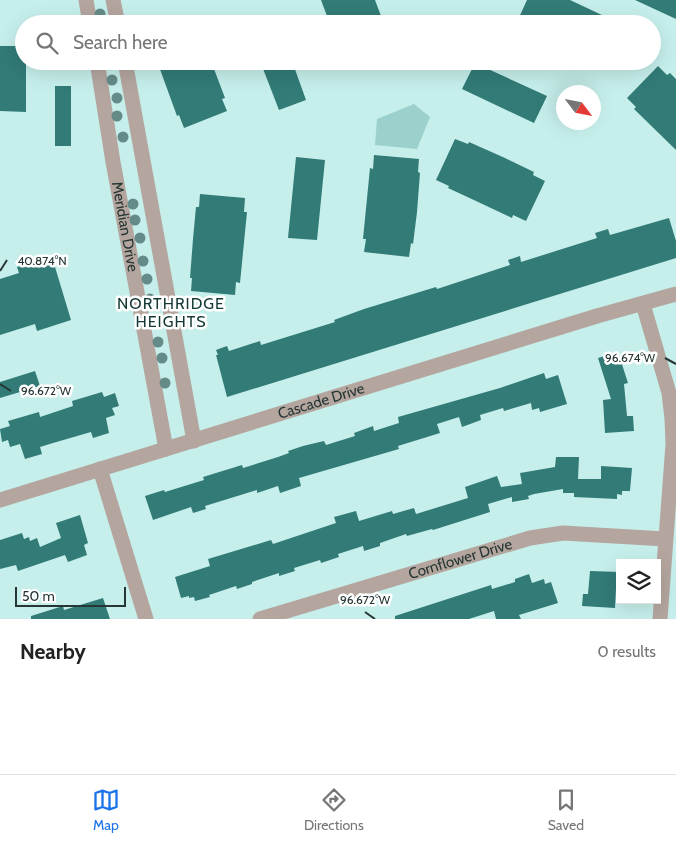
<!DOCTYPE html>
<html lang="en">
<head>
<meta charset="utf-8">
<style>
  body { margin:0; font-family:Cabin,sans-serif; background:#f6f6f6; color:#222 }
  .controls { position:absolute; right:15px; bottom:15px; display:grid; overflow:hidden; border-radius:0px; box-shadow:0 5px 20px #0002 }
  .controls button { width:45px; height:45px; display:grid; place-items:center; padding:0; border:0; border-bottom:1px solid #e0e0e0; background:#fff; color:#222; font:25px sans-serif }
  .compass { position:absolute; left:556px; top:85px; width:45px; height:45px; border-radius:50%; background:#fff; box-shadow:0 5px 20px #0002; rotate:122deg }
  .scale { position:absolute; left:15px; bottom:12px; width:111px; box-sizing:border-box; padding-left:5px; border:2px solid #263635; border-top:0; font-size:14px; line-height:18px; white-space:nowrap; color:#263635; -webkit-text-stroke:4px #fff; paint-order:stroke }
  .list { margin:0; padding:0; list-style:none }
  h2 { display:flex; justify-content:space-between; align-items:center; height:65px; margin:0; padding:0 20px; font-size:21px }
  h2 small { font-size:16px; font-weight:400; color:#767676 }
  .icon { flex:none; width:28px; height:28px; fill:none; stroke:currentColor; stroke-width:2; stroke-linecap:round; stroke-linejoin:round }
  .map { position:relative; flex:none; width:676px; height:619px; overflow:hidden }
  .search { position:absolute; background:#fff; box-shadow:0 5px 20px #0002; left:15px; right:15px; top:15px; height:55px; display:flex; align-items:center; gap:12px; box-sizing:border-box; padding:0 18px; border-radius:28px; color:#767676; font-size:19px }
  .sheet { height:155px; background:#fff }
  nav { display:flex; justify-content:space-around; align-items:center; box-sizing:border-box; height:70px; border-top:1px solid #e0e0e0; background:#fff; font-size:14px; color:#767676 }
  nav a { display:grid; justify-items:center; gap:2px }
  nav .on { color:#1a73e8 }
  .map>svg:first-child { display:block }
</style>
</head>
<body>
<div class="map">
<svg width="676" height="619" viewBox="0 0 676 619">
  <rect width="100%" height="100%" fill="#c6efeb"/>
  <path fill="#9bd0cc" d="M414,104L430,117L417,149L375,145L377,119Z"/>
  <path fill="#327b77" d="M321,0H375L384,24H330Z
    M527,0H570L621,24H516Z
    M635,0H676V19Z
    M0,46H24V61H26V112L0,111Z
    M157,61H211L225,98L222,99L227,111L184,128L179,115L177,116Z
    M260,61H292L306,100L279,110Z
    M475,63L547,96L534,123L462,89Z
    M658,66L667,75L670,73L676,79V150L634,109L636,107L627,98Z
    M55,86H71V146H55Z
    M455,139L468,144L469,142L505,158L534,172L533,175L545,181L526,221L513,215L512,218L476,201L448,188L449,186L436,180Z
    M374,155L419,159L418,172L420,173L417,212L413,244L411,243L409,257L364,252L366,239H363L370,168L373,169Z
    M296,157L325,160L317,240L288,238Z
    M200,194L245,198L244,212H247L240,283L236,282L235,295L191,291L192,278H190L193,239L196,207H199Z
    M669,218L676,241V258L227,397L216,355H218L216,350L227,346L229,351L260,341L261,345L335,322L334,320L364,309L436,287L437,289L510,265L508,260L520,256L521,262L597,238L595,233L608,229L610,235Z
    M52,257L71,320L37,331L35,324L0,335V279L19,273L17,267Z
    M618,352L628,383L624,384L627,416H633L634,431L605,433L603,400L611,399L598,358Z
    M35,371L40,386L0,398V382Z
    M544,373L546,379L558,375L567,404L540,412L539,408L532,410L531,403L504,411L503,408L480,415L481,420L462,427L459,417L437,424L440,433L398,446L399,449L299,478L301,486L280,493L278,486L257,493V490L205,506L206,509L193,513L191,507L153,520L145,496L164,490L165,492L204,480L203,477L242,465L243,468L278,457L289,453L288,451L303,446L324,441L326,445L355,436L354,433L373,426L374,431L399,423L398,417L500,388Z
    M102,392L104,397L115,393L119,406L112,408L115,415L106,418L109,433L93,438L91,432L53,443L40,447L42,454L25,459L20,444L10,447L8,440L2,442L0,429L10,426L8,421L39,412L40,417L73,406L72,401Z
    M556,457H579L578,479H601V466L632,468L630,491H622V495L617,494V499L574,497V493H563V489L534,494L528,496L529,499L512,502V497L488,504L490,512L433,530L432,529L407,536L406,534L380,543V546L364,551L363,546L338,554L339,557L321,563L320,560L294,568L295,571L279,576V573L252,582V584L237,589L236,586L209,595L210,597L195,601L194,597L189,598V596L181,598L175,577L210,566L208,559L271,540L273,544L336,523L334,517L356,511L359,521L392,511L393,514L414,508L416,514L468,498L465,487L497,476L501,487L522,484L520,473L555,467Z
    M80,515L88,543L84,545L87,555L68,562L65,555L18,571L16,565L0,569V540L22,533L24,539L29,537L30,541L37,538L40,547L61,538L56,523Z
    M590,571L620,572V589H616L615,608L582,606L583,594H588Z
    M529,574L532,583L544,579L545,584L551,582L558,603L519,615L521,619H496L494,611L469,619H395V616L491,585L492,589L515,582V579Z
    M103,598L110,619H31V616L63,606L64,610Z"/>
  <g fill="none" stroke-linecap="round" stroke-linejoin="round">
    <g stroke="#b4a69f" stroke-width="15">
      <path d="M86,0L90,24"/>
      <path d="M113,0L118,24"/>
      <path id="s1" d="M97,61L113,162L166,449"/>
      <path d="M125,61L194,441"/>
      <path d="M643,304L669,393L672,419L673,444L660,619"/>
      <path d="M100,469L146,619"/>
      <path id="s2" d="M0,500L597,316L676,294"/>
      <path id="s3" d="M260,619L530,538L563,533L665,539"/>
    </g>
  </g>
  <g fill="#658b89">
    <circle cx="100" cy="14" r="5.5"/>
    <circle cx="112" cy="80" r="5.5"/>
    <circle cx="117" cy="98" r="5.5"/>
    <circle cx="117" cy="116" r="5.5"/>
    <circle cx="123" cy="137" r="5.5"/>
    <circle cx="133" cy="204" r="5.5"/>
    <circle cx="135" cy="220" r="5.5"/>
    <circle cx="140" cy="238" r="5.5"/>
    <circle cx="143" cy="261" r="5.5"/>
    <circle cx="147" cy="279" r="5.5"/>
    <circle cx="150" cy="299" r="5.5"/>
    <circle cx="152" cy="320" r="5.5"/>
    <circle cx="158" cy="342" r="5.5"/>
    <circle cx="162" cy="358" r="5.5"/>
    <circle cx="165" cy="383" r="5.5"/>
  </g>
  <path fill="none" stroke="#263635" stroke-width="2" d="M0,271L7,260M665,358L676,364M0,384L11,391M365,612L375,619"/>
  <g text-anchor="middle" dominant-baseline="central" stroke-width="5" stroke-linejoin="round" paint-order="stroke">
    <g font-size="15" fill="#263635" stroke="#fff">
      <text stroke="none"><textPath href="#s1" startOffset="168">Meridian Drive</textPath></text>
      <text stroke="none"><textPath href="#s2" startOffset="336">Cascade Drive</textPath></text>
      <text stroke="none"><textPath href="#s3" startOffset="209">Cornflower Drive</textPath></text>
    </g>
    <g font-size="16" letter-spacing="1" fill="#133836" stroke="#fff">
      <text x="171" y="303">NORTHRIDGE<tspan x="171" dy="18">HEIGHTS</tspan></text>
    </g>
  </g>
  <g font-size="12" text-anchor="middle" fill="#263635" stroke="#fff" stroke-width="5" stroke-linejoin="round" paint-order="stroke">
    <text x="42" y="265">40.874°N</text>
    <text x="630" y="362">96.674°W</text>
    <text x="46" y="395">96.672°W</text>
    <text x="365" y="604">96.672°W</text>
  </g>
</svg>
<div class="controls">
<button><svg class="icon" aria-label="layers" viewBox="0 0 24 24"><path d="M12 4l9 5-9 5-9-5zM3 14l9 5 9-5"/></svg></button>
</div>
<svg class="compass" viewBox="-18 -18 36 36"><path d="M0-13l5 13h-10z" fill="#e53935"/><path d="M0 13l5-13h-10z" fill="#767676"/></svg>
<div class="scale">50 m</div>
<div class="search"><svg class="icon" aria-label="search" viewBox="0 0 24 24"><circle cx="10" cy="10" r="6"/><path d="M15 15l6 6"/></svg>Search here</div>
</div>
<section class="sheet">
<h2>Nearby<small>0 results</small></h2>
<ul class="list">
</ul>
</section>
<nav>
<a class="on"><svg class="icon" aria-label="map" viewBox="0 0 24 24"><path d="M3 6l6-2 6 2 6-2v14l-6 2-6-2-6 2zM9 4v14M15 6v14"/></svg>Map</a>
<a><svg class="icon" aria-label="directions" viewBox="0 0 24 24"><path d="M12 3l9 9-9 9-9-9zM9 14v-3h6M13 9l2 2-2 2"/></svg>Directions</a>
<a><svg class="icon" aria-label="saved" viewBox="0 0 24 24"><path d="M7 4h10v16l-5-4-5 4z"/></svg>Saved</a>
</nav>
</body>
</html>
